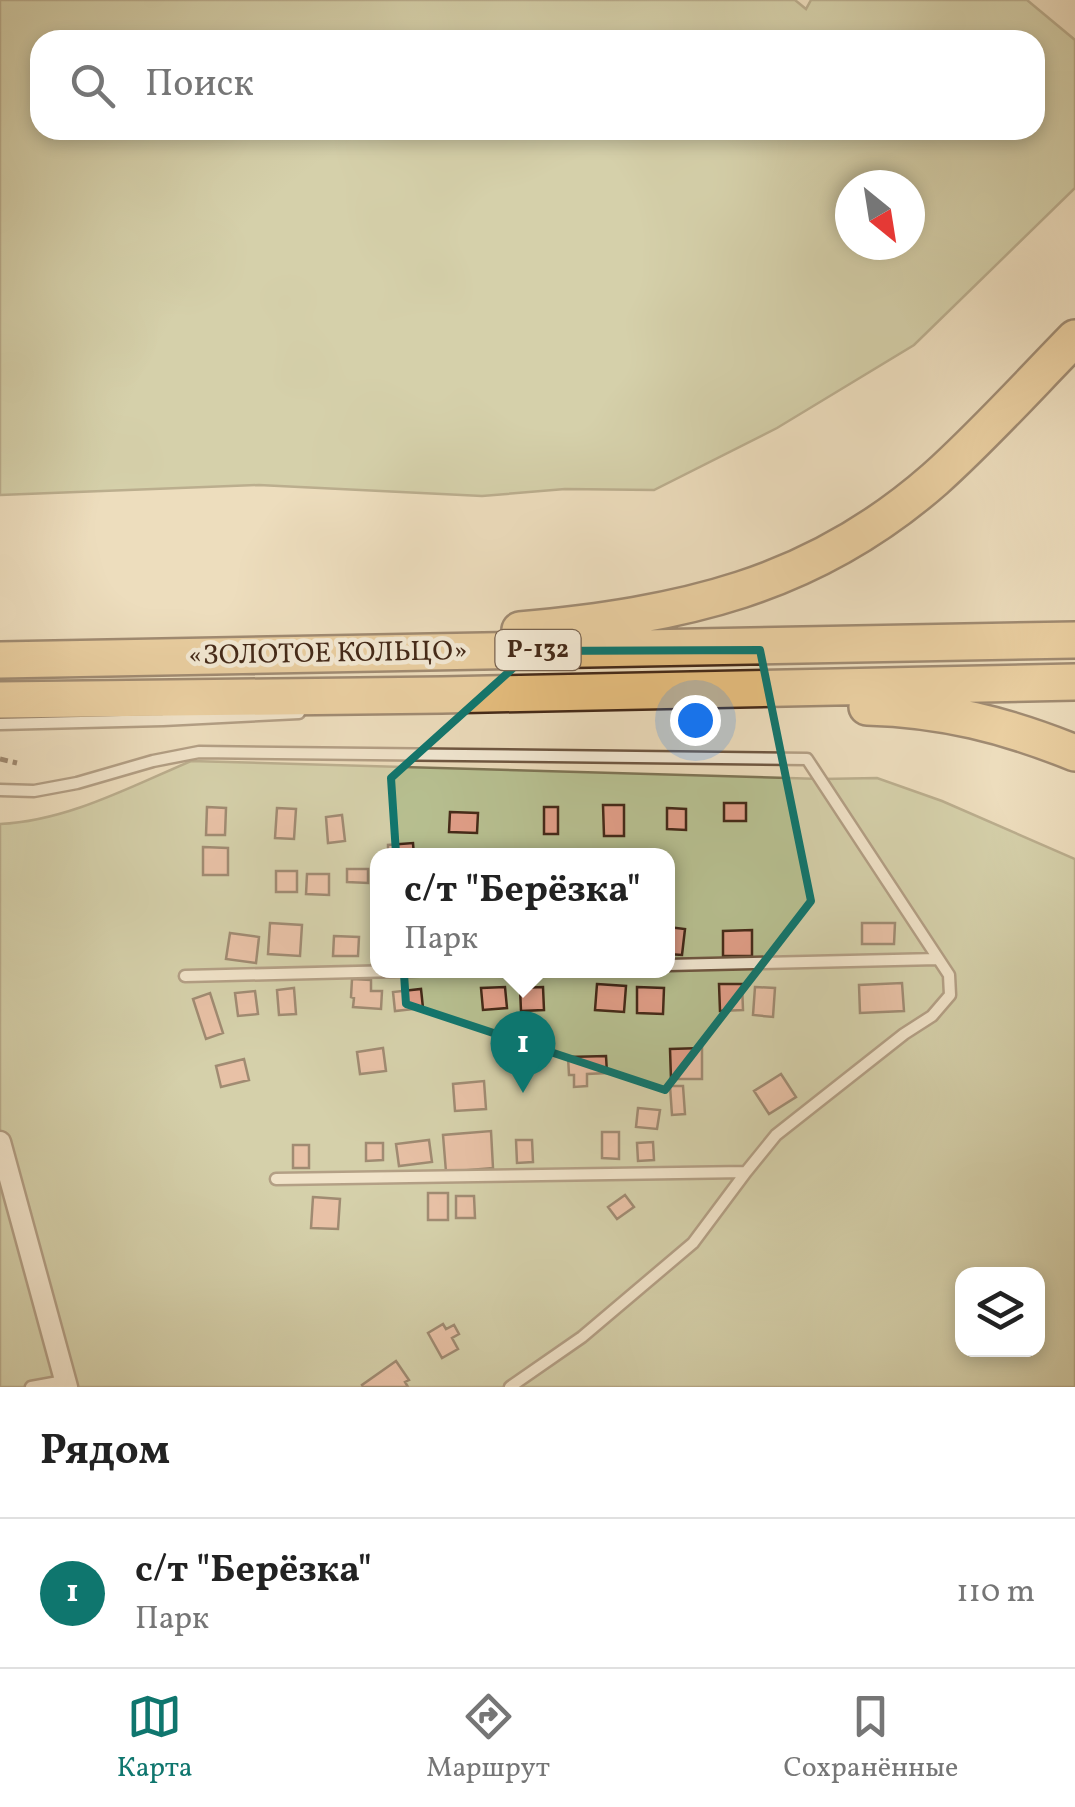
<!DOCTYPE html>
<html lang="ru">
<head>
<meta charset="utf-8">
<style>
  body { margin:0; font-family:Vollkorn,serif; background:#f6f6f6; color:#222 }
  .controls { position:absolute; right:30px; bottom:30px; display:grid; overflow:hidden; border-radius:20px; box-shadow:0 5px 15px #0003 }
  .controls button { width:90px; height:90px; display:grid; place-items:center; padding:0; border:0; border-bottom:2px solid #e0e0e0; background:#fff; color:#222; font:50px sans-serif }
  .compass { position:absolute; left:835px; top:170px; width:90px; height:90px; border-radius:50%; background:#fff; box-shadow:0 5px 15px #0003; rotate:150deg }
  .you { position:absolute; left:695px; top:720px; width:35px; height:35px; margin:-25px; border:8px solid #fff; border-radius:50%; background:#1a73e8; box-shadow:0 0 0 15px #1a73e833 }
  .badge { display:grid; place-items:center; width:65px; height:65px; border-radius:50%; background:#0f766e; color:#fff; font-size:32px; font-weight:700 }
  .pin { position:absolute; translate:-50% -82px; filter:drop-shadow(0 2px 5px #0008) }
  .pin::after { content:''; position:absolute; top:52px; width:35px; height:30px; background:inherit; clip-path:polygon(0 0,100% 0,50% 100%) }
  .popup { position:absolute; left:370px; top:848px; width:305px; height:130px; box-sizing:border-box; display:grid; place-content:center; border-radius:20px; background:#fff; filter:drop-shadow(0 2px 8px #0005); font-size:32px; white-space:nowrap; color:#767676 }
  .popup b { font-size:38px; color:#222 }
  .popup::after { content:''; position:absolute; left:50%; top:100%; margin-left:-20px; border:20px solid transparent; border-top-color:#fff }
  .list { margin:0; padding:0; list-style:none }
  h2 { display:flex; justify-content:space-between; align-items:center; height:130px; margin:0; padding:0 40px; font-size:42px }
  h2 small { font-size:32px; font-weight:400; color:#767676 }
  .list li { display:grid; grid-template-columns:65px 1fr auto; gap:30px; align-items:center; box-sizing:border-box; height:150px; padding:0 40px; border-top:2px solid #e0e0e0 }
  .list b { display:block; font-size:38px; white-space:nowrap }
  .list p { margin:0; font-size:32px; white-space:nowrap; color:#767676 }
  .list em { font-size:32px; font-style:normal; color:#767676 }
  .icon { flex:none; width:55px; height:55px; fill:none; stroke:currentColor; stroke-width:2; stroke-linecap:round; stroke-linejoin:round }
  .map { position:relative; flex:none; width:1075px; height:1387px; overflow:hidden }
  .search { position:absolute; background:#fff; box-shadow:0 5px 15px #0003; left:30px; right:30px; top:30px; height:110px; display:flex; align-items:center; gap:25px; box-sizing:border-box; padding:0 35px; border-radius:30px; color:#767676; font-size:38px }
  .sheet { height:280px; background:#fff }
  nav { display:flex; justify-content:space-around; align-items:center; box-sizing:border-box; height:140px; border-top:2px solid #e0e0e0; background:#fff; font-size:28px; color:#767676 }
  nav a { display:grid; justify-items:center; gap:5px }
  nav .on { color:#0f766e }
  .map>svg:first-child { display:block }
</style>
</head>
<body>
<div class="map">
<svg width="1075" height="1387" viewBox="0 0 1075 1387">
  <rect width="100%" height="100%" fill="#edddbd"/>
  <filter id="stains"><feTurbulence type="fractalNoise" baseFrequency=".002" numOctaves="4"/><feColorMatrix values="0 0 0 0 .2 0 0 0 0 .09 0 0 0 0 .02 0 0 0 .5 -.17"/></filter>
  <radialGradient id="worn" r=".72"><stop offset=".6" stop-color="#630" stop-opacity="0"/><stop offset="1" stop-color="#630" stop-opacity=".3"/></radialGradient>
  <path fill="#b8c192" stroke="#7e7555" stroke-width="2.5" fill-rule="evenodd" d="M0,0H795L806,9L811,0H1027L1075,40V188L914,345L777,428L654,490L565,489L482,496L259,485L0,495ZM1035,40V130H40V40ZM910,185V245H850V185Z
    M191,761L822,779L877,778L942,801L1075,859V1387H0V824C67,821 130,787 191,761ZM378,856H668V970H378ZM962,1274H1038V1350H962Z"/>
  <path fill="#e29f89" stroke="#442918" stroke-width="2.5" d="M724,803H746V821H724Z
    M603,805H624V836H604Z
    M207,807L226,808L225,835H206Z
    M544,807H558V834H544Z
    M277,808L296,809L294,839L275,838Z
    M667,808L686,809V830L667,829Z
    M450,812L478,813L477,833L449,832Z
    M342,815L345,841L328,843L326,817Z
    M413,843L414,856H388V845Z
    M203,847L228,848V875H203Z
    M347,869H368V883L347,882Z
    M276,871H297V892H276Z
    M307,874H329V895L306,894Z
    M270,923L302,925L300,956L268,954Z
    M862,923H895L894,944H862Z
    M668,927L685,929L682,955L668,954Z
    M752,930V956H723V931Z
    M230,933L259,937L256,963L226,959Z
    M334,936L359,937L358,956H333Z
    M352,979L371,980V991H382L381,1009L353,1007L354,998L351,997Z
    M902,983L904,1011L860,1013L859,985Z
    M597,984L626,986L624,1012L595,1010Z
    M719,984H742L743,1010L720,1011Z
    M505,987L507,1008L483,1010L481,988Z
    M543,987L544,1010L521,1011L520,988Z
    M637,987L664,988L663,1014L637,1013Z
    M755,987L775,988L773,1017L753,1015Z
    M294,988L296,1014L279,1015L277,990Z
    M421,989L423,1008L395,1011L393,992Z
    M255,991L258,1014L238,1016L235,993Z
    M210,993L223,1033L206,1039L193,999Z
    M383,1048L386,1071L360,1074L357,1052Z
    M702,1048V1079H671L670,1049Z
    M606,1056L607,1073L587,1074V1086L574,1087V1075H569L568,1057Z
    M244,1059L249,1080L221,1087L216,1066Z
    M781,1074L796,1097L769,1114L754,1091Z
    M484,1081L486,1109L455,1111L453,1084Z
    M670,1086H683L685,1114L672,1115Z
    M638,1108L660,1110L657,1129L636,1127Z
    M491,1131L493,1168L446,1172L443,1135Z
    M602,1132H619V1159L602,1158Z
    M429,1140L432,1162L399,1166L396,1144Z
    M516,1140H532L533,1162L517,1163Z
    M653,1142L654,1160L638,1161L637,1143Z
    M366,1143H383V1160L366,1161Z
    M293,1145H309V1168H293Z
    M428,1193H448V1220H428Z
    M625,1195L634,1207L617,1219L608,1207Z
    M456,1196H474L475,1218H456Z
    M313,1197L340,1199L338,1229L311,1228Z
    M443,1324L446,1329L454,1325L459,1334L452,1338L458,1349L442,1358L428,1333Z
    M396,1361L409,1380L405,1382L408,1387H363L362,1385Z"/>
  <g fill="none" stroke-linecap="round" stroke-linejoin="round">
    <defs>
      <path id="lane" d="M0,724L163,720L299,713
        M0,790L34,791L77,783L153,761L199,752L807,759L949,975L950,995L932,1016L904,1034L776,1135L746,1172L693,1243L582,1337L510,1387
        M668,965L938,959
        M185,976L440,970
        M276,1179L746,1172
        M31,1387L64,1381"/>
      <path id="street" d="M0,1142L67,1387"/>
      <path id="highway" d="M520,630C680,615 811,588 935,479C984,435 1029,385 1075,338
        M0,660L1075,640
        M0,700L442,695L1075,682
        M867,707C942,709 1006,725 1075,753"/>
    </defs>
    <use href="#lane" stroke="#6e5641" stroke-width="15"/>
    <use href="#street" stroke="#6e5641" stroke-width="25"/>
    <use href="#highway" stroke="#442918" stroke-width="40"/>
    <path stroke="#442918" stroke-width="5" stroke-dasharray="8 5" stroke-linecap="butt" d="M0,759L17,763"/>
    <use href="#lane" stroke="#f3e9d4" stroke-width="10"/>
    <use href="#street" stroke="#f3e9d4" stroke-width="20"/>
    <use href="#highway" stroke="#e6be7e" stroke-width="35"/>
  </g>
  <path d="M0 0H1075V1387H0ZM760,650L811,901L665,1090L406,1004L391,778L532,651Z" fill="#edddbd" fill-opacity=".55" fill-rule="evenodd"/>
  <path fill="none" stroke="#0f766e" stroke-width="8" stroke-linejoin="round" d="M760,650L811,901L665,1090L406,1004L391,778L532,651Z"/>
  <g text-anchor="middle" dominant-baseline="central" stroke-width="9" stroke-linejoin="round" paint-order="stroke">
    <rect fill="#f3e9d4" stroke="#786350" stroke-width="2.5" x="495.5" y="630" width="85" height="40" rx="8"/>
    <g font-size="25" font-weight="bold" fill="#442918">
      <text x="538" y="650">Р-132</text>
    </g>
    <g font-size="28" fill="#442918" stroke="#f3e9d4">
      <text transform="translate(328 654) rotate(-1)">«ЗОЛОТОЕ КОЛЬЦО»</text>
    </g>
  </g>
  <rect width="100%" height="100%" filter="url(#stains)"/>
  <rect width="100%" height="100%" fill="url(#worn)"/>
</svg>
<div class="controls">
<button><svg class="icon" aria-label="layers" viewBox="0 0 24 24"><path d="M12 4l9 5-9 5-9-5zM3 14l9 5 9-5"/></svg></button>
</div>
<svg class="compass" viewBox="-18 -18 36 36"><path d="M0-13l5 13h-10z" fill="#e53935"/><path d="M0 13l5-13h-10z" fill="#767676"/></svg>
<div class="you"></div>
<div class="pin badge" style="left:523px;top:1093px">1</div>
<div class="popup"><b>c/т &quot;Берёзка&quot;</b>Парк</div>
<div class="search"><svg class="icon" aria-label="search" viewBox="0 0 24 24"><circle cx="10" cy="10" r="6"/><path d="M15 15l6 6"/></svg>Поиск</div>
</div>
<section class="sheet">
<h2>Рядом<small></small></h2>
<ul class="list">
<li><span class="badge">1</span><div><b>c/т &quot;Берёзка&quot;</b><p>Парк</p></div><em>110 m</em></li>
</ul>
</section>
<nav>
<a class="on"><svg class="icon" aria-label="map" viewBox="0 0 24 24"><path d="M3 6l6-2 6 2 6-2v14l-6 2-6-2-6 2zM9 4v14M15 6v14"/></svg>Карта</a>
<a><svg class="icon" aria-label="directions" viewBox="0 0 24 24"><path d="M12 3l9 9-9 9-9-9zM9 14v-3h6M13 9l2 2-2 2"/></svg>Маршрут</a>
<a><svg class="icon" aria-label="saved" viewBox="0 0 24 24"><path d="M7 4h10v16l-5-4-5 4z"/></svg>Сохранённые</a>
</nav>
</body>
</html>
